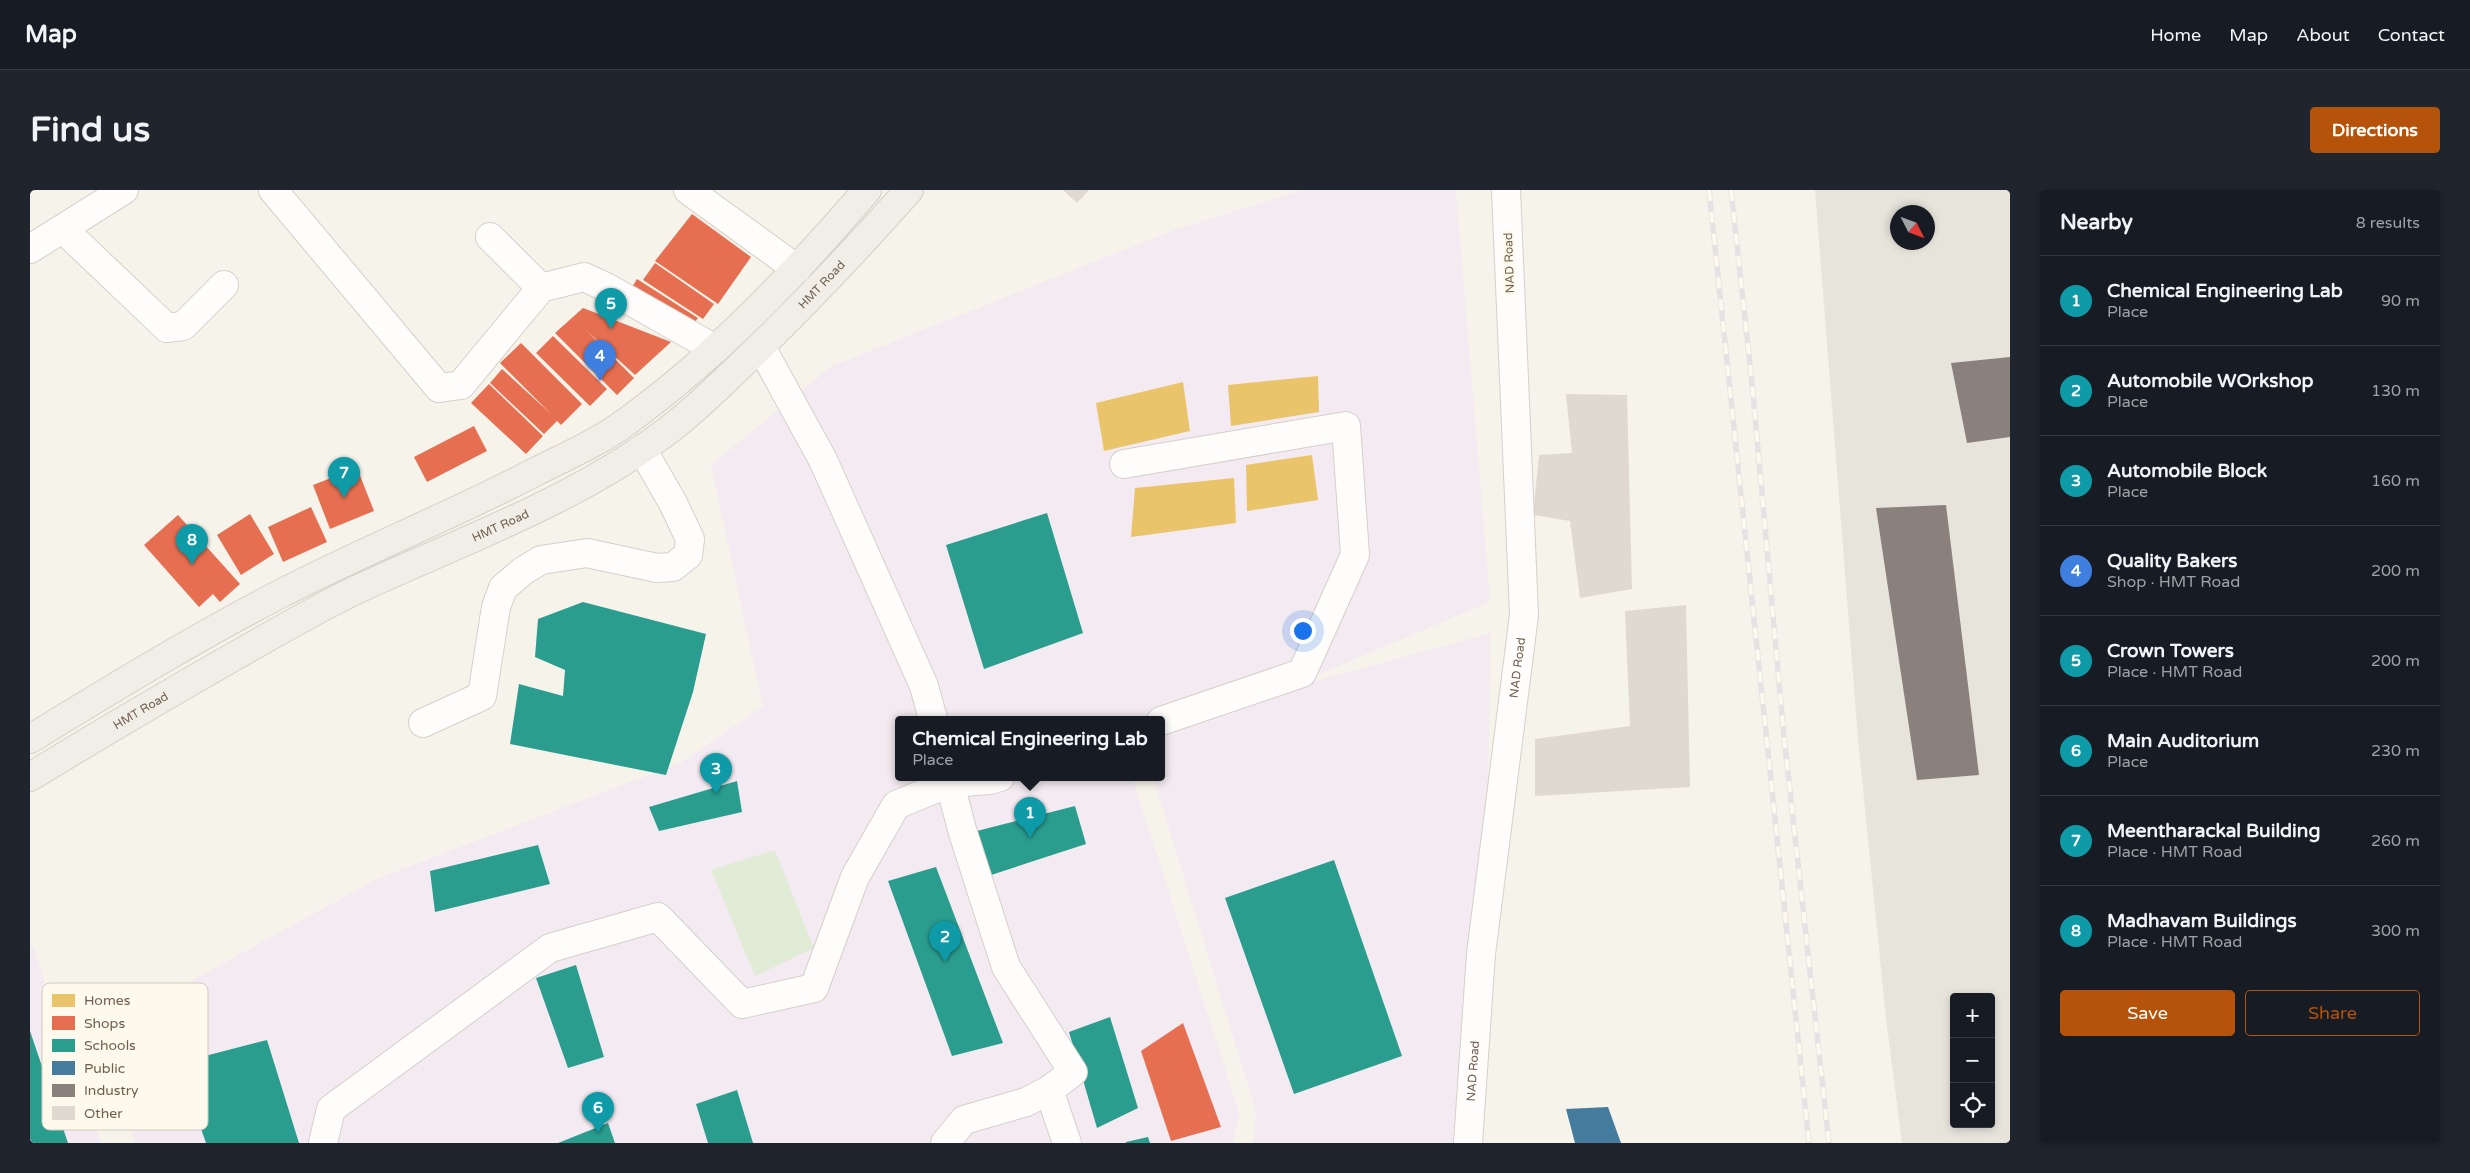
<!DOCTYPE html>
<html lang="en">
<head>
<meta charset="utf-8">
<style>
  body { margin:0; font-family:"Varela Round",sans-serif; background:#20242c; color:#f1f3f6 }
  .controls { position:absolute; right:15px; bottom:15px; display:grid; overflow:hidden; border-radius:5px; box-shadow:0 2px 8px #0003 }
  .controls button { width:45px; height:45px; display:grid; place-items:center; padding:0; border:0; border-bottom:1px solid #363941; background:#171b24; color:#f1f3f6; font:25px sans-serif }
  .compass { position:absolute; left:1860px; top:15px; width:45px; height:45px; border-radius:50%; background:#171b24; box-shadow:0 2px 8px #0003; rotate:132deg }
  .you { position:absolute; left:1272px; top:440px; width:18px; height:18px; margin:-12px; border:4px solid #fff; border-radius:50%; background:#1a73e8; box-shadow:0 0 0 8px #1a73e833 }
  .badge { display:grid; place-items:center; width:32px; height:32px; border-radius:50%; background:#b45309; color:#fff; font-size:16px; font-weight:700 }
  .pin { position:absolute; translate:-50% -41px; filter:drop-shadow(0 1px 2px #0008) }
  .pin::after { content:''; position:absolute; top:26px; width:18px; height:15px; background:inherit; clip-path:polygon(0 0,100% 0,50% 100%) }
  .popup { position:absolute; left:865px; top:526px; width:270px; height:65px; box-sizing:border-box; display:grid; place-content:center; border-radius:5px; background:#171b24; filter:drop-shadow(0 1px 4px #0005); font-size:16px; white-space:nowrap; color:#9ea1a6 }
  .popup b { font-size:19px; color:#f1f3f6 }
  .popup::after { content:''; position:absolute; left:50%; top:100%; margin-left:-10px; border:10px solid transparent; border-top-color:#171b24 }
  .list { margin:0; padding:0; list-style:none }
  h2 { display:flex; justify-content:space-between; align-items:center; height:65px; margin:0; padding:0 20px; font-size:21px }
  h2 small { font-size:16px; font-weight:400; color:#9ea1a6 }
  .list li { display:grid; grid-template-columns:32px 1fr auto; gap:15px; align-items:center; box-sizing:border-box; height:90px; padding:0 20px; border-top:1px solid #363941 }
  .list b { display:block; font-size:19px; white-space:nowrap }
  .list p { margin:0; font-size:16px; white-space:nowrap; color:#9ea1a6 }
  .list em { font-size:16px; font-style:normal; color:#9ea1a6 }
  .actions { display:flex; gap:10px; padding:15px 20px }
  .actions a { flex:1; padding:11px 0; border:1px solid #b45309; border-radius:5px; text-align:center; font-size:18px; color:#b45309 }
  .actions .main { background:#b45309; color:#fff }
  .icon { flex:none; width:28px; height:28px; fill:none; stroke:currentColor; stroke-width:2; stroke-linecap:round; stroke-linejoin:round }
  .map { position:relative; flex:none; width:1980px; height:953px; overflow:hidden; border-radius:5px }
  header { display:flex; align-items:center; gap:30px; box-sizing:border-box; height:70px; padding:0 25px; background:#171b24; border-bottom:1px solid #363941 }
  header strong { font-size:24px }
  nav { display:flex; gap:28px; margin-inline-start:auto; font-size:18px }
  .intro { display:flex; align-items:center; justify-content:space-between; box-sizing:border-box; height:120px; padding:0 30px }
  h1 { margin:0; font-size:35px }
  .button { padding:12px 22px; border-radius:5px; background:#b45309; color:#fff; font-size:18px; font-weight:700 }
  main { display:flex; gap:30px; padding:0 30px }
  aside { flex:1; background:#171b24; border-radius:5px; box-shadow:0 2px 8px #0003 }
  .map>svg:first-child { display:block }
</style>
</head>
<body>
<header>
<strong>Map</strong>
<nav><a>Home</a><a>Map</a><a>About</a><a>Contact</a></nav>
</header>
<div class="intro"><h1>Find us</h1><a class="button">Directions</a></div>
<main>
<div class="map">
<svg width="1980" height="953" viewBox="0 0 1980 953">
  <rect width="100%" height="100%" fill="#f6f3eb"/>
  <path fill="#e7e4dc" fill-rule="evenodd" d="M1785,0H1980V953H1872L1856,828L1828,549ZM1868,22H1898V52H1868ZM1924,807H1961V934H1924Z"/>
  <path fill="#f4eaf1" d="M1272,0H1426L1460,412L1249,501L1461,443L1458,597L1423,943L1425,953H1223L1226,921L1123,587H1131V529H869V587H1102L1209,923L1203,953H105L72,840L349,688L650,573L733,517L681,275L802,176L1142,41Z
    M0,754L4,760L71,953H0Z"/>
  <path fill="#e1ecd7" d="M745,660L784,758L725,786L681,680Z"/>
  <path fill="#e9c46a" d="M1288,186L1289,222L1201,236L1198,195Z
    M1153,192L1160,241L1074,261L1066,213Z
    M1282,265L1288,310L1217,321L1216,275Z
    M1204,288L1206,333L1101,347L1105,298Z"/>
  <path fill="#e76f51" d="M662,24L721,67L688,114L625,71Z
    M625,73L684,114L673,129L613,90Z
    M607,89L668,128L658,141L596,107Z
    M553,118L641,152L605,185L557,141L604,188L587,205L525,143Z
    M523,146L577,199L560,216L506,163Z
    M491,153L552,214L531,235L527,231L514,244L460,193L472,179L521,224L470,173Z
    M459,194L513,246L496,264L441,213Z
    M444,236L457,261L397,292L384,267Z
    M327,278L344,321L300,339L283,295Z
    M281,317L297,352L253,372L238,337Z
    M220,324L244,364L211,385L187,345Z
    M148,325L210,394L190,412L183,404L169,417L114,355Z
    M1153,833L1191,937L1141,951L1111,861Z"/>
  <path fill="#2a9d8f" d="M1017,323L1053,443L954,479L916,355Z
    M553,412L676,444L663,502L636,585L480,554L489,494L533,506L535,480L505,467L508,429Z
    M707,591L712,622L629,641L619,617Z
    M1045,616L1056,654L955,687L943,642Z
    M508,655L520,694L405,722L400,681Z
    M1304,670L1372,866L1264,904L1195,708Z
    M906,677L973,853L922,866L858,691Z
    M546,775L574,867L538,878L506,788Z
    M1080,827L1108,918L1067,938L1039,842Z
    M0,841L38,953H0Z
    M237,850L269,953H176L148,873Z
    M707,900L723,953H678L666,914Z
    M578,933L585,953H528Z
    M1118,947L1120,953H1096V952Z"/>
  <path fill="#457b9d" d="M1578,917L1591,953H1545L1536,919Z"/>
  <path fill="#8a817c" d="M1980,167V247L1937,253L1921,173Z
    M1916,315L1949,585L1887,590L1846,318Z"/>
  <path fill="#dfd9d1" d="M1033,0H1059L1047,13Z
    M1536,204L1597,205L1602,399L1550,408L1540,331L1503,325L1509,265L1542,263Z
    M1656,415L1660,597L1505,606V549L1600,536L1595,421Z"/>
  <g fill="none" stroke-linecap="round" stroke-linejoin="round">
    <defs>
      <g id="minor">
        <path d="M243,0L409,198L431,195L511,98L554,87L576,97L685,159"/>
        <path d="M658,0L767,79"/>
        <path d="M33,39L137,138L153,136L194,95"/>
        <path d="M460,47L511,98"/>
        <path d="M0,59L94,0"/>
        <path d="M731,157L793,270L894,496L903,529"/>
        <path d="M1094,274L1316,236L1325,365L1272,483L1131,531"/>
        <path d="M393,533L452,506L466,417L473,398L493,381L511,370L557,363L627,378L643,377L658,365L660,349L643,313L612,259"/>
        <path d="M1019,900L1037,953"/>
        <path d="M293,953L301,919L520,758L628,727L712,814L784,798L825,687L866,615L919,593L960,590L970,587"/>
        <path d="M915,953L934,930L996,912L1019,900L1043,882L976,777L933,643L918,587"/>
        <path id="s1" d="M1438,953L1451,764L1494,425L1476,0"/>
      </g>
      <g id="major">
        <path d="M0,549C82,499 165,448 250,404C335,360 423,325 507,281C537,266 569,252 596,232C687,166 764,85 837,0"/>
        <path id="s2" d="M0,587C67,546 135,506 203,467C244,444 284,420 326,400C431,351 543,312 636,242C662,223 685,200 708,178C768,121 825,61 879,0"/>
      </g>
    </defs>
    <use href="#minor" stroke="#d5d0c9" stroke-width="30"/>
    <use href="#major" stroke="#d4cfc7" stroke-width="30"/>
    <use href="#minor" stroke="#fefdfc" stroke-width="28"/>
    <use href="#major" stroke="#f0eee6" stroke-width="28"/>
    <defs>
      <path id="rail" d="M1679,0L1779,953
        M1701,0L1722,193L1754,547L1799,953"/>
    </defs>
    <use href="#rail" stroke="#e5e2e4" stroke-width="5.5"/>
    <use href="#rail" stroke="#fdf9ed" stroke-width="4" stroke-dasharray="11" stroke-linecap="butt"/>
  </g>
  <g text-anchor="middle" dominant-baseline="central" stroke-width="5" stroke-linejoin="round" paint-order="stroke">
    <g font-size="12" fill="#705f4e" stroke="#fdf9ed">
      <text transform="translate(1479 73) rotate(-92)">NAD Road</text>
      <text stroke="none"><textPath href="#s2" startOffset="939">HMT Road</textPath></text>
      <text stroke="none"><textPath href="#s2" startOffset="534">HMT Road</textPath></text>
      <text stroke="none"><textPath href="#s1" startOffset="478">NAD Road</textPath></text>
      <text stroke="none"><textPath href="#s2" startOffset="129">HMT Road</textPath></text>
      <text stroke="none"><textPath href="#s1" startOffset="72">NAD Road</textPath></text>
    </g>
  </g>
  <rect x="12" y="793" width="166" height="147" rx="8" fill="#fdf9ed" stroke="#d3cbbd" stroke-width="1"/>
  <rect x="22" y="804" width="23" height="13" fill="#e9c46a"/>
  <rect x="22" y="826" width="23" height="14" fill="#e76f51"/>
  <rect x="22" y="849" width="23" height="13" fill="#2a9d8f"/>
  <rect x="22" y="871" width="23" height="14" fill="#457b9d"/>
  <rect x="22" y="894" width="23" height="13" fill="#8a817c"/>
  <rect x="22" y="916" width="23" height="14" fill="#dfd9d1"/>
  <g font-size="14" fill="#705f4e">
    <text x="54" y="815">Homes</text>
    <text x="54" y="838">Shops</text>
    <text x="54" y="860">Schools</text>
    <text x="54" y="883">Public</text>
    <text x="54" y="905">Industry</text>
    <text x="54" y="928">Other</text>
  </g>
</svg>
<div class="controls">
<button>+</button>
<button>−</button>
<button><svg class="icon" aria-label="locate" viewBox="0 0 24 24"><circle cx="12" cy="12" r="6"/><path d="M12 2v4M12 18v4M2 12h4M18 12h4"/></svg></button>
</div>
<svg class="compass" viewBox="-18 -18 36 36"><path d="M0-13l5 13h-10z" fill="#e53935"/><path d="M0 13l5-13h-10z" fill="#9ea1a6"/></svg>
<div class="you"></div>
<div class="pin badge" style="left:1000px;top:648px;background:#0f9aa8">1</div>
<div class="popup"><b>Chemical Engineering Lab</b>Place</div>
<div class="pin badge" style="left:915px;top:772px;background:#0f9aa8">2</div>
<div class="pin badge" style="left:686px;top:604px;background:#0f9aa8">3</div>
<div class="pin badge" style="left:570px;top:191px;background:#3f7fe0">4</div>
<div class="pin badge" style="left:581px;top:139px;background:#0f9aa8">5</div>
<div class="pin badge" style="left:568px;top:943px;background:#0f9aa8">6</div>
<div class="pin badge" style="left:314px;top:308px;background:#0f9aa8">7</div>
<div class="pin badge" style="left:162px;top:375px;background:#0f9aa8">8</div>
</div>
<aside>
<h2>Nearby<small>8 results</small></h2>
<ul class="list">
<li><span class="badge" style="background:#0f9aa8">1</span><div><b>Chemical Engineering Lab</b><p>Place</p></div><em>90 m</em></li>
<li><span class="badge" style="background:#0f9aa8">2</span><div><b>Automobile WOrkshop</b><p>Place</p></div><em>130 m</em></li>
<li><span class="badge" style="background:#0f9aa8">3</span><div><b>Automobile Block</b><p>Place</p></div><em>160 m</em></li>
<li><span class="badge" style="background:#3f7fe0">4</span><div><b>Quality Bakers</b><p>Shop · HMT Road</p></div><em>200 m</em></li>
<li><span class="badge" style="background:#0f9aa8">5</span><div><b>Crown Towers</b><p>Place · HMT Road</p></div><em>200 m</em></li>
<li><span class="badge" style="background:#0f9aa8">6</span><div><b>Main Auditorium</b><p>Place</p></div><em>230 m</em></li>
<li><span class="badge" style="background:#0f9aa8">7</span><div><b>Meentharackal Building</b><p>Place · HMT Road</p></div><em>260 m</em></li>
<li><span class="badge" style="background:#0f9aa8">8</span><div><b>Madhavam Buildings</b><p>Place · HMT Road</p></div><em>300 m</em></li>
</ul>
<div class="actions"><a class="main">Save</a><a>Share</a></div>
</aside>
</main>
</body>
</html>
